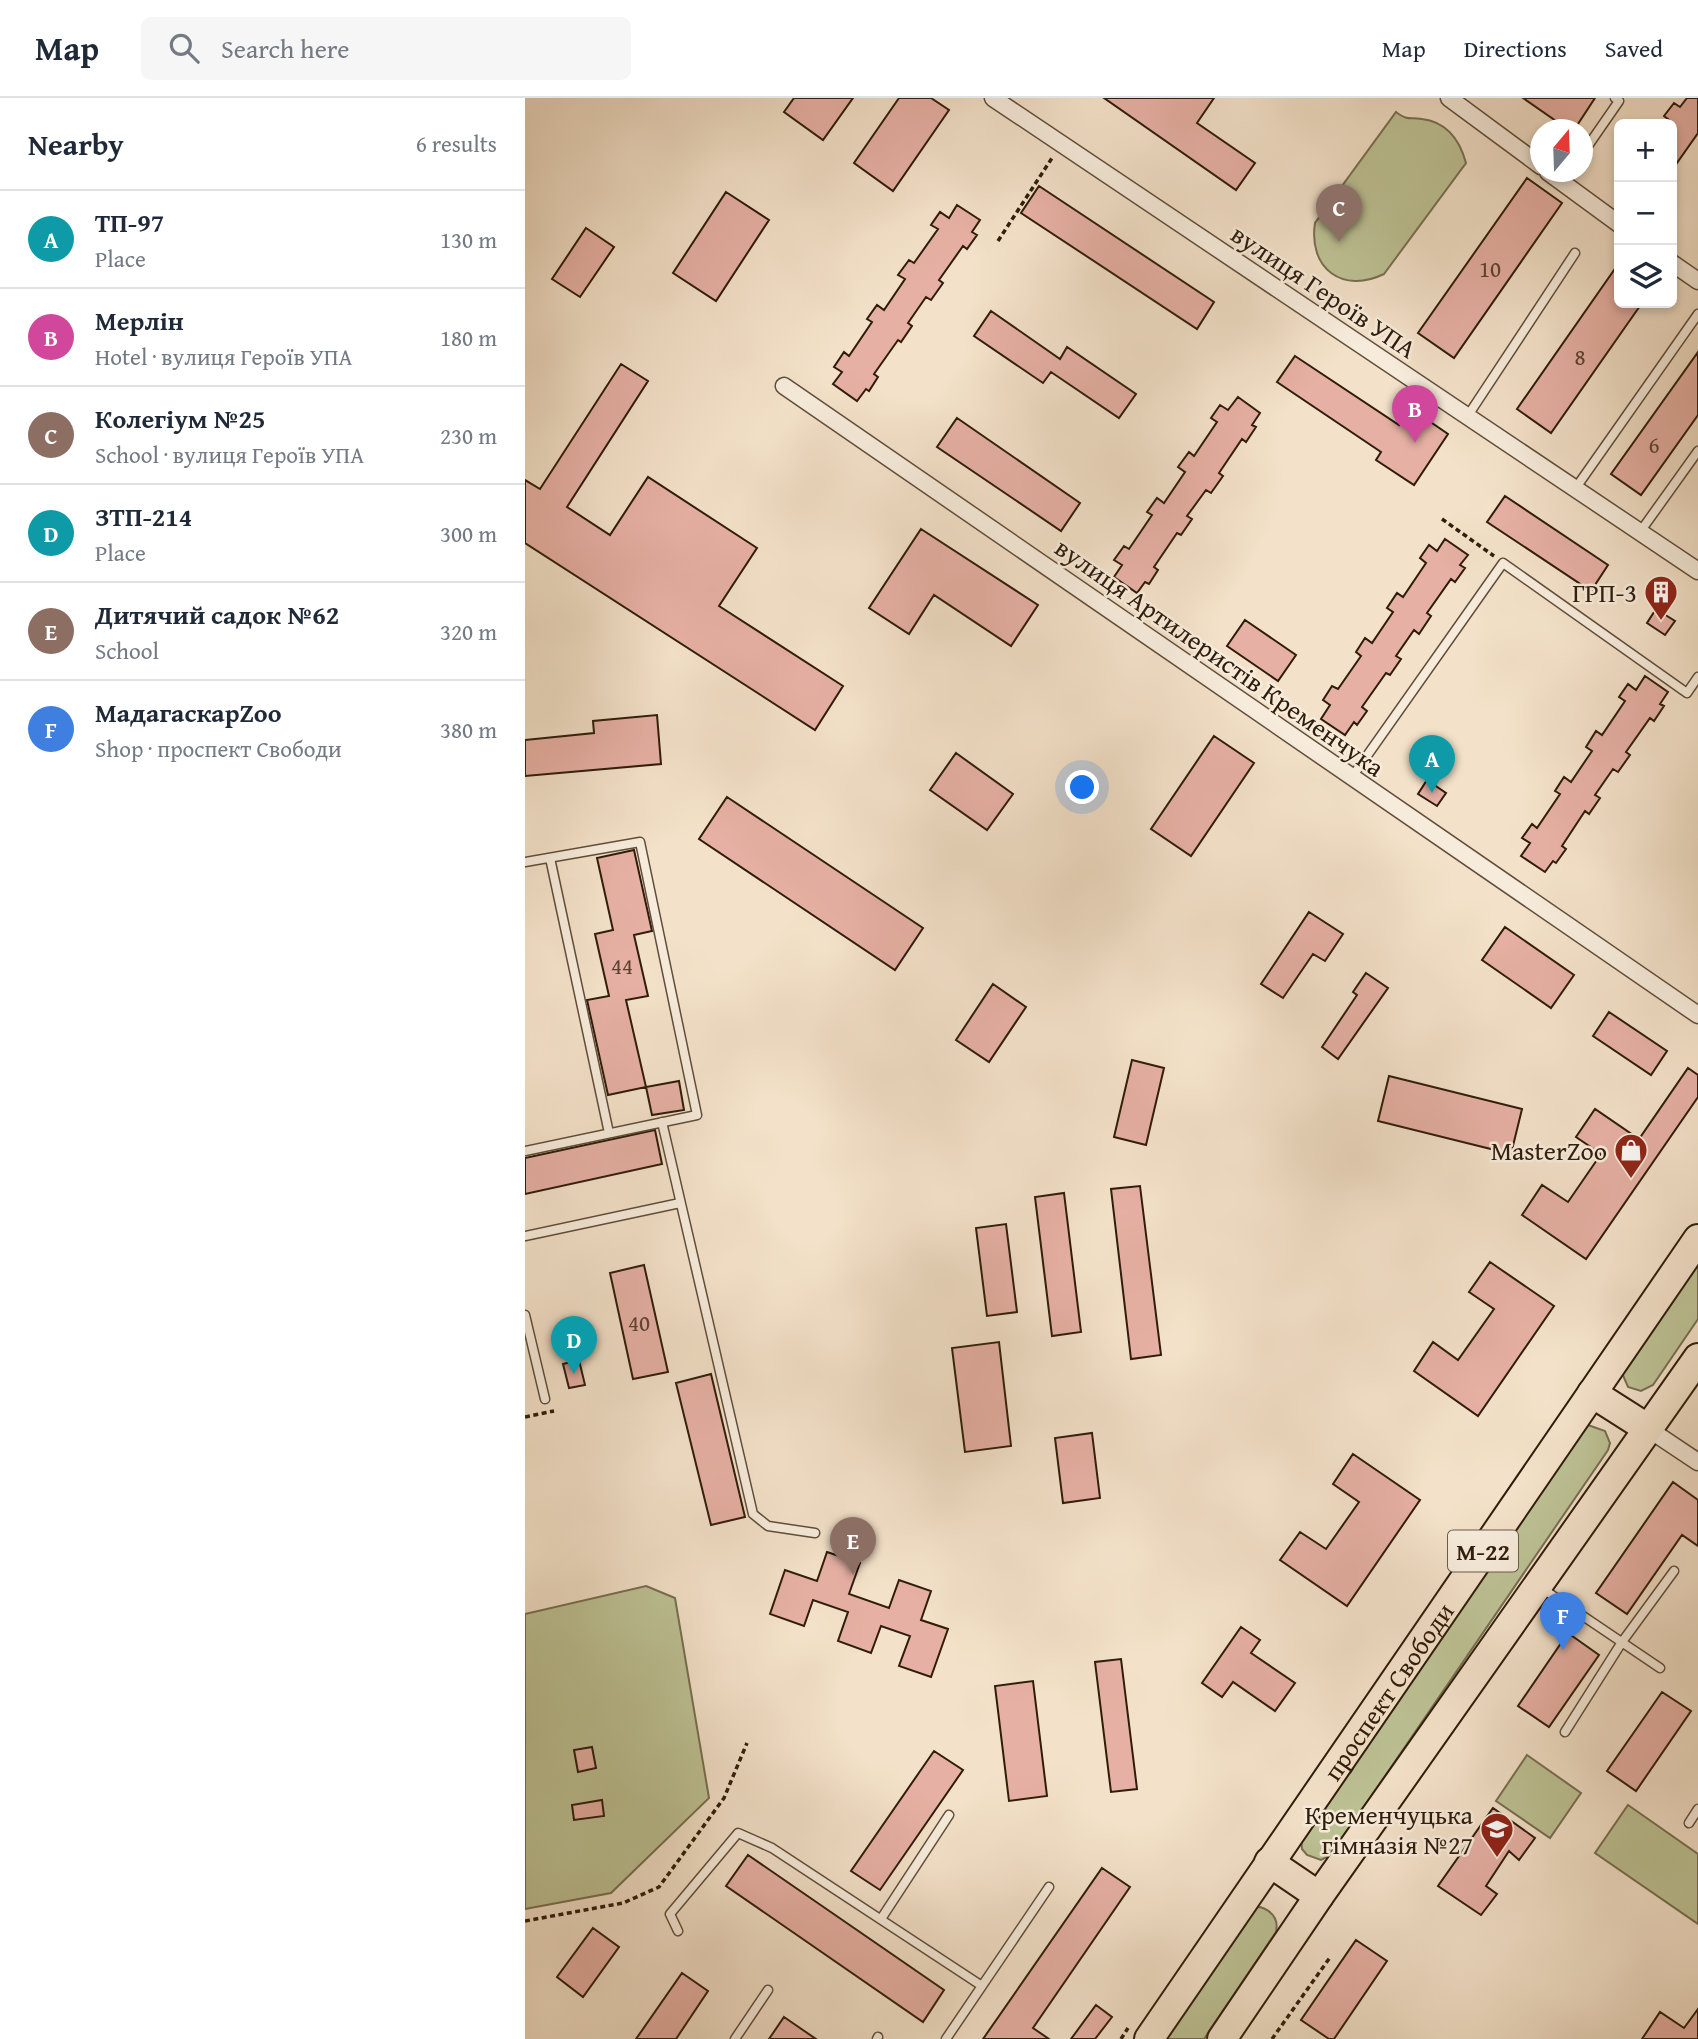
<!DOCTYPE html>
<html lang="en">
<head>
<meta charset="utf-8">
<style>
  body { margin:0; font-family:"Gentium Book Plus",serif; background:#f6f6f7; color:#1f2937 }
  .controls { position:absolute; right:21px; top:21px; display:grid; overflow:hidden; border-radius:10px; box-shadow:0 4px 10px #0003 }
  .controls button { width:63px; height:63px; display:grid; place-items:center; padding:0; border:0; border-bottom:2px solid #e0e1e3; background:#fff; color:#1f2937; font:35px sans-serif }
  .compass { position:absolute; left:1005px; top:21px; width:63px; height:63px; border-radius:50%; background:#fff; box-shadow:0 4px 10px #0003; rotate:19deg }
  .you { position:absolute; left:558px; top:690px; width:24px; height:24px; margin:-18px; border:5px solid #fff; border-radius:50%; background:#1a73e8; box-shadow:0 0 0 10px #1a73e833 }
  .badge { display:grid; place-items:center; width:46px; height:46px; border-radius:50%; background:#db2777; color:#fff; font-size:23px; font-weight:700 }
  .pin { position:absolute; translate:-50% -58px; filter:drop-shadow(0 2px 4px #0008) }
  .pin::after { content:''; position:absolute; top:37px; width:24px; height:21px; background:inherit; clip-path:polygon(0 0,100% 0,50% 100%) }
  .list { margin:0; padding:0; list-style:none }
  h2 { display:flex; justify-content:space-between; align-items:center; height:91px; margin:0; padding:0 28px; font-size:30px }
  h2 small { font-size:23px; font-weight:400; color:#747a83 }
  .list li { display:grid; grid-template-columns:46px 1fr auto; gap:21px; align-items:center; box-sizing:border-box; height:98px; padding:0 28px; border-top:2px solid #e0e1e3 }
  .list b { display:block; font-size:26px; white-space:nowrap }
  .list p { margin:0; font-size:23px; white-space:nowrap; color:#747a83 }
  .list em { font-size:23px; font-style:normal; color:#747a83 }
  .icon { flex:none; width:38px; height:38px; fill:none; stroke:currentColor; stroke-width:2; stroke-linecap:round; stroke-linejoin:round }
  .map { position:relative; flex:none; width:1173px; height:1941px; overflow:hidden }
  header { display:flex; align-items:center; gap:42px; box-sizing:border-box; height:98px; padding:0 35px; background:#fff; border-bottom:2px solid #e0e1e3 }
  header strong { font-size:33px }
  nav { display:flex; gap:38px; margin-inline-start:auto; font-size:24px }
  .search { width:490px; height:63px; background:#f6f6f7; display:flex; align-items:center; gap:18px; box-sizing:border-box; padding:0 24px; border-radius:10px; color:#747a83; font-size:26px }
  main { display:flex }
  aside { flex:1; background:#fff }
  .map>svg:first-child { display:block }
</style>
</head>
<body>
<header>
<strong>Map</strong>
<div class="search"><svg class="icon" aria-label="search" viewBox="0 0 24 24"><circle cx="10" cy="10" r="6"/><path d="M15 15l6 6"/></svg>Search here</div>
<nav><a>Map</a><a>Directions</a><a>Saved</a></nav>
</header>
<main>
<aside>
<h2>Nearby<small>6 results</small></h2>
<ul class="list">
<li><span class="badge" style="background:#0f9aa8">A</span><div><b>ТП-97</b><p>Place</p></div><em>130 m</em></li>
<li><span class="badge" style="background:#d1479c">B</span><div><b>Мерлін</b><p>Hotel · вулиця Героїв УПА</p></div><em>180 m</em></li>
<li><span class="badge" style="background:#8d6e63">C</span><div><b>Колегіум №25</b><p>School · вулиця Героїв УПА</p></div><em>230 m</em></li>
<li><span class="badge" style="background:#0f9aa8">D</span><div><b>ЗТП-214</b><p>Place</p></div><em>300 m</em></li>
<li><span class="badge" style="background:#8d6e63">E</span><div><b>Дитячий садок №62</b><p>School</p></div><em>320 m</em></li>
<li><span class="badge" style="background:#3f7fe0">F</span><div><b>МадагаскарZoo</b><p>Shop · проспект Свободи</p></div><em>380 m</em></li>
</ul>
</aside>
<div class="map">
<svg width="1173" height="1941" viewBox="0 0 1173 1941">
  <rect width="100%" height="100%" fill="#f3e1c9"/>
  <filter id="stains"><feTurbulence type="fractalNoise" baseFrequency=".00286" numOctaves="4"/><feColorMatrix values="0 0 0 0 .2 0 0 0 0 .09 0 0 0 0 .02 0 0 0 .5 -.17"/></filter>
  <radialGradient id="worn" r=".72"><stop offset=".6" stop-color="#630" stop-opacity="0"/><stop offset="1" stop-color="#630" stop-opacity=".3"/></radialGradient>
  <path fill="#bdc295" stroke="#766f50" stroke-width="2" d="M871,14C883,23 884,19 897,21C922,24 935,43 941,65L859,176C818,196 783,171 790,125Z
    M1173,1160V1221L1128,1287L1116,1293L1103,1289L1097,1275Z
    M1063,1327L1080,1333L1085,1345L1083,1352L806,1757L796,1762L782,1757L777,1751L776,1740L1058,1329Z
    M121,1488L150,1500L184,1700L86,1795L0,1811V1516Z
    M1002,1657L1056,1695L1025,1740L971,1703Z
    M1103,1707L1173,1756V1826L1070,1755Z
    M735,1809C747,1813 754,1820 751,1834L679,1941H636L729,1810Z"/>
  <path fill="#e6b0a4" stroke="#2f1c0b" stroke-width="2" d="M269,0H328L298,42L259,14Z
    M374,0H406L424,12L368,93L329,65Z
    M579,0H689L672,25L730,65L711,92Z
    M998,0H1070L1049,32H1044Z
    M1162,0H1173V35L1147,72V24L1139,18L1149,5L1155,9Z
    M1002,80L1037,105L929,260L893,235Z
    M514,88L689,204L672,231L496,115Z
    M201,94L244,122L191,203L148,175Z
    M432,107L455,122L447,134L452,137L442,151L438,148L414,182L418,185L406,202L401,199L383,225L387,228L376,244L373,242L349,276L353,279L344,293L341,291L332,303L308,286L317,274L309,269L319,254L324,258L347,224L342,221L352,207L359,212L380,181L373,177L384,162L389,165L413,131L406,127L415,114L424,120Z
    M61,130L89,149L55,199L27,181Z
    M1094,165V205H1117L1026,335L992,311Z
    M466,213L535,261L542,249L611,296L594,320L526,274L518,285L449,238Z
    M1173,254V317L1116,397L1086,376Z
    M770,258L874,327L885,310L923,336L889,387L851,362L856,354L752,284Z
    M96,266L123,283L42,409L85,437L123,379L232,450L194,508L318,588L290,632L0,445V382L15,391Z
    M713,299L735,315L727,327L731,329L721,344L717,341L694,375L698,378L686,395L681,392L662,418L667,421L656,437L652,435L629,469L633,472L624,486L620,484L612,495L589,479L597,467L589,462L599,448L604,451L627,417L622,414L632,400L639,405L660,374L653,369L664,354L669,358L692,324L686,320L695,307L703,312Z
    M432,320L555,405L536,433L412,349Z
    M980,398L1083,467L1066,493L962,424Z
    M396,431L513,507L486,548L409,497L384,536L344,510Z
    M920,441L943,457L935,467L940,470L930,484L926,481L902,515L906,518L894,536L889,532L871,558L876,561L865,577L861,575L837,609L842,613L832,627L829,624L820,637L796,621L805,607L798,602L807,588L813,591L836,558L831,554L840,540L847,545L868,514L862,510L872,495L878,499L901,465L895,460L904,447L912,453Z
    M1131,511L1150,523L1140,537L1122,525Z
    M720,522L771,557L753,583L702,548Z
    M1120,578L1143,594L1135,606L1139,608L1129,623L1125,620L1101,654L1105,657L1093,674L1088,671L1070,697L1075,700L1064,716L1060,713L1037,748L1041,751L1031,765L1028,763L1020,774L996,758L1005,745L997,740L1007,726L1012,730L1035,696L1030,693L1039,679L1046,684L1067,653L1061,649L1071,633L1077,637L1100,603L1094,599L1103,586L1111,592Z
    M132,617L136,666L0,678V642L69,635L68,623Z
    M689,638L729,665L666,758L626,731Z
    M431,655L488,696L462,732L405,692Z
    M902,682L921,695L912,708L893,696Z
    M202,699L398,830L370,872L174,741Z
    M109,752L127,833L109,837L123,898L101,902L121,989L83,997L62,902L84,898L70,836L88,832L72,760Z
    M784,814L818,836L800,863L788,856L758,900L736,886Z
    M980,829L1049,877L1026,910L957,862Z
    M841,875L863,890L813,961L797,949L832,897L828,894Z
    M468,886L501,909L464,964L431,942Z
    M1084,914L1142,953L1126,977L1068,938Z
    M607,962L639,970L621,1047L589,1039Z
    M1163,970L1173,977V999L1061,1161L997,1117L1017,1087L1043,1104L1076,1056L1051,1039L1070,1011L1114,1041Z
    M864,978L997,1011L986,1056L853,1023Z
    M154,983L159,1012L127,1017L121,989Z
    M130,1032L137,1066L0,1096V1060Z
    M615,1088L636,1257L606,1261L586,1091Z
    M539,1095L556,1234L527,1238L510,1099Z
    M481,1126L492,1214L462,1218L451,1130Z
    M965,1164L1029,1208L953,1318L889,1273L908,1244L933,1262L969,1211L944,1194Z
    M119,1167L143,1274L108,1281L85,1175Z
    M474,1244L486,1348L440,1354L427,1250Z
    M54,1262L60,1287L44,1290L38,1266Z
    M186,1276L220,1419L186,1427L151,1285Z
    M567,1335L575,1400L538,1405L530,1340Z
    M828,1356L895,1402L822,1508L755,1462L775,1434L801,1451L834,1404L808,1386Z
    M1148,1384L1173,1402V1448L1157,1437L1102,1516L1071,1495Z
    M302,1454L335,1465L324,1496L364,1510L374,1482L406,1493L396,1522L423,1531L406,1579L374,1568L385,1538L356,1528L346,1555L313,1543L323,1514L288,1502L279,1528L245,1516L260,1472L292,1483Z
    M716,1529L735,1542L726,1555L770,1585L750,1613L708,1584L697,1599L677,1585Z
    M1043,1535L1074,1557L1024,1629L993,1608Z
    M596,1561L612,1691L586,1694L570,1564Z
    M508,1583L522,1698L484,1703L470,1588Z
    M1137,1594L1166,1613L1111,1693L1082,1673Z
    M67,1649L71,1670L53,1674L49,1652Z
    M409,1653L438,1672L355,1792L326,1773Z
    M77,1702L79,1718L49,1722L47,1707Z
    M968,1710L1010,1740L994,1762L984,1753L961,1788L972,1796L956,1817L913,1788Z
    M223,1757L419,1892L398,1924L201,1788Z
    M577,1770L605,1789L508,1930L524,1941H458Z
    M68,1830L94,1849L58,1899L32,1879Z
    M831,1842L862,1863L809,1941H804L776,1922Z
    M157,1875L183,1893L151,1941H111Z
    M571,1907L587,1919L570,1941H546Z
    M1173,1911V1941H1117L1135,1914L1159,1930Z
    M259,1919L291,1941H244Z"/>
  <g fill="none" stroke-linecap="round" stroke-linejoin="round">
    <defs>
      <path id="service" d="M1058,55L1094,3L1090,0
        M942,319L1050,155
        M1050,391L1173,216
        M1115,434L1173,353
        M827,679L978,465L1162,595L1173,579
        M25,760L84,1035
        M0,764L115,744L172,1017L0,1053
        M137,1024L228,1416L243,1428L290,1435
        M0,1138L155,1105
        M0,1217L20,1301
        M1018,1491L1135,1570
        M1040,1634L1097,1544L1149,1473
        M1164,1725L1173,1711
        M356,1821L424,1717
        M153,1833L145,1816L213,1735L247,1750L457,1888
        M210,1941L243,1892
        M352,1941L353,1939
        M421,1941L524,1789"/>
      <path id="minor" d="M468,0L1173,473
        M924,0L1016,68
        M1023,74L1094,126
        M1147,165L1173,183
        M259,288L1173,917
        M1122,1330L1173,1364"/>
      <g id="trunk">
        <path d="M1067,1295L1122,1330"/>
        <path d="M744,1764L794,1798"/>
        <path id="s1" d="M624,1941L1173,1141"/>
        <path d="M697,1941L794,1798L1173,1260"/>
      </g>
    </defs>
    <use href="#service" stroke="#604d3a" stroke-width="11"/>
    <use href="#minor" stroke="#604d3a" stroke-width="19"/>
    <use href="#trunk" stroke="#2f1c0b" stroke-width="32"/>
    <path stroke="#2f1c0b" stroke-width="3.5" stroke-dasharray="5 3.5" stroke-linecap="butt" d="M473,143L527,60
      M917,421L969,458
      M0,1319L29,1313
      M0,1823L98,1805L134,1789L199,1700L222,1645
      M596,1941L603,1930
      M747,1941L806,1858"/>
    <use href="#service" stroke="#f7ecdc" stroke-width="8"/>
    <use href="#minor" stroke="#f7ecdc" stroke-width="16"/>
    <use href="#trunk" stroke="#f3e1c9" stroke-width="28"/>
  </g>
  <defs>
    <symbol id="building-pin" viewBox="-11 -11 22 30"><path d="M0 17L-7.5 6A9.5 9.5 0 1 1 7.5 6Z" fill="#8f2418" stroke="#f7ecdc"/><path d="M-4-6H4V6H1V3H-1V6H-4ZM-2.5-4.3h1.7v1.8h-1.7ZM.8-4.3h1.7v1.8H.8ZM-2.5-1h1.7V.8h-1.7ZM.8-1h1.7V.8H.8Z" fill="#fff"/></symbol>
    <symbol id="shop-pin" viewBox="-11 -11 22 30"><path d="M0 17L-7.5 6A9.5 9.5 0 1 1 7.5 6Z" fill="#8f2418" stroke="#f7ecdc"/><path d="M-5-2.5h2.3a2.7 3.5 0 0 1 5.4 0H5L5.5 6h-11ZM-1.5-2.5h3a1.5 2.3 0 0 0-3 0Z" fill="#fff"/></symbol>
    <symbol id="school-pin" viewBox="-11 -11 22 30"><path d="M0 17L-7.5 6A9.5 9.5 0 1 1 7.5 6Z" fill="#8f2418" stroke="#f7ecdc"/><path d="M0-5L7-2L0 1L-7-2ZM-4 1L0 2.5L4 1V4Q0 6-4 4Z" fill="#fff"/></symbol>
  </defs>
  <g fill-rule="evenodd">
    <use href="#building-pin" x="1117" y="475" width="38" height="52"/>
    <use href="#shop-pin" x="1087" y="1033" width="38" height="52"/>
    <use href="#school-pin" x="953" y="1712" width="38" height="52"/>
  </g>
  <g text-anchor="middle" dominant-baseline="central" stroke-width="5" stroke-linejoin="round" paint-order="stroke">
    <g font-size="23" fill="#5d4131">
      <text x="965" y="170">10</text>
      <text x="1055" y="258">8</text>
      <text x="1129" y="346">6</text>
      <text x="97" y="867">44</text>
      <text x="114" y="1224">40</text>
    </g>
    <rect fill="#f7ecdc" stroke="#6b5a4a" stroke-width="2" x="923" y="1432.5" width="70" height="41" rx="5"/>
    <g font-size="24" font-weight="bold" fill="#2f1c0b">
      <text x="958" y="1453">М-22</text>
    </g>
    <g font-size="26" fill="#2f1c0b" stroke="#f7ecdc">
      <text transform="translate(799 193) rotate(34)">вулиця Героїв УПА</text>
      <text transform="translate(695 559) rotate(35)">вулиця Артилеристів Кременчука</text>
      <text stroke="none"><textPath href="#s1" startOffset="422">проспект Свободи</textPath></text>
    </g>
    <g font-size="26" fill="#2f1c0b" stroke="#f7ecdc" text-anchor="end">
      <text x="1112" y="494">ГРП-3</text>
      <text x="1082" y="1052">MasterZoo</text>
      <text x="948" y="1716">Кременчуцька<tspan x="948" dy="30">гімназія №27</tspan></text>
    </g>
  </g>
  <rect width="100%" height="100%" filter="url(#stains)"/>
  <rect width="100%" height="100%" fill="url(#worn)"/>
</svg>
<div class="controls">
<button>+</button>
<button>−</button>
<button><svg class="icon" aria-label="layers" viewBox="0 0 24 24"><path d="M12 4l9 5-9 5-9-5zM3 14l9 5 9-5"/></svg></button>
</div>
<svg class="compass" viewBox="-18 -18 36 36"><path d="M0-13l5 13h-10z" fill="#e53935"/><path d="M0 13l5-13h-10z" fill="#747a83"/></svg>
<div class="you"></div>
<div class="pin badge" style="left:907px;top:695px;background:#0f9aa8">A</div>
<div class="pin badge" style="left:890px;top:345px;background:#d1479c">B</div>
<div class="pin badge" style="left:814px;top:144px;background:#8d6e63">C</div>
<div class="pin badge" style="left:49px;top:1276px;background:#0f9aa8">D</div>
<div class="pin badge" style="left:328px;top:1477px;background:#8d6e63">E</div>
<div class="pin badge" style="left:1038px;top:1552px;background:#3f7fe0">F</div>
</div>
</main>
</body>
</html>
